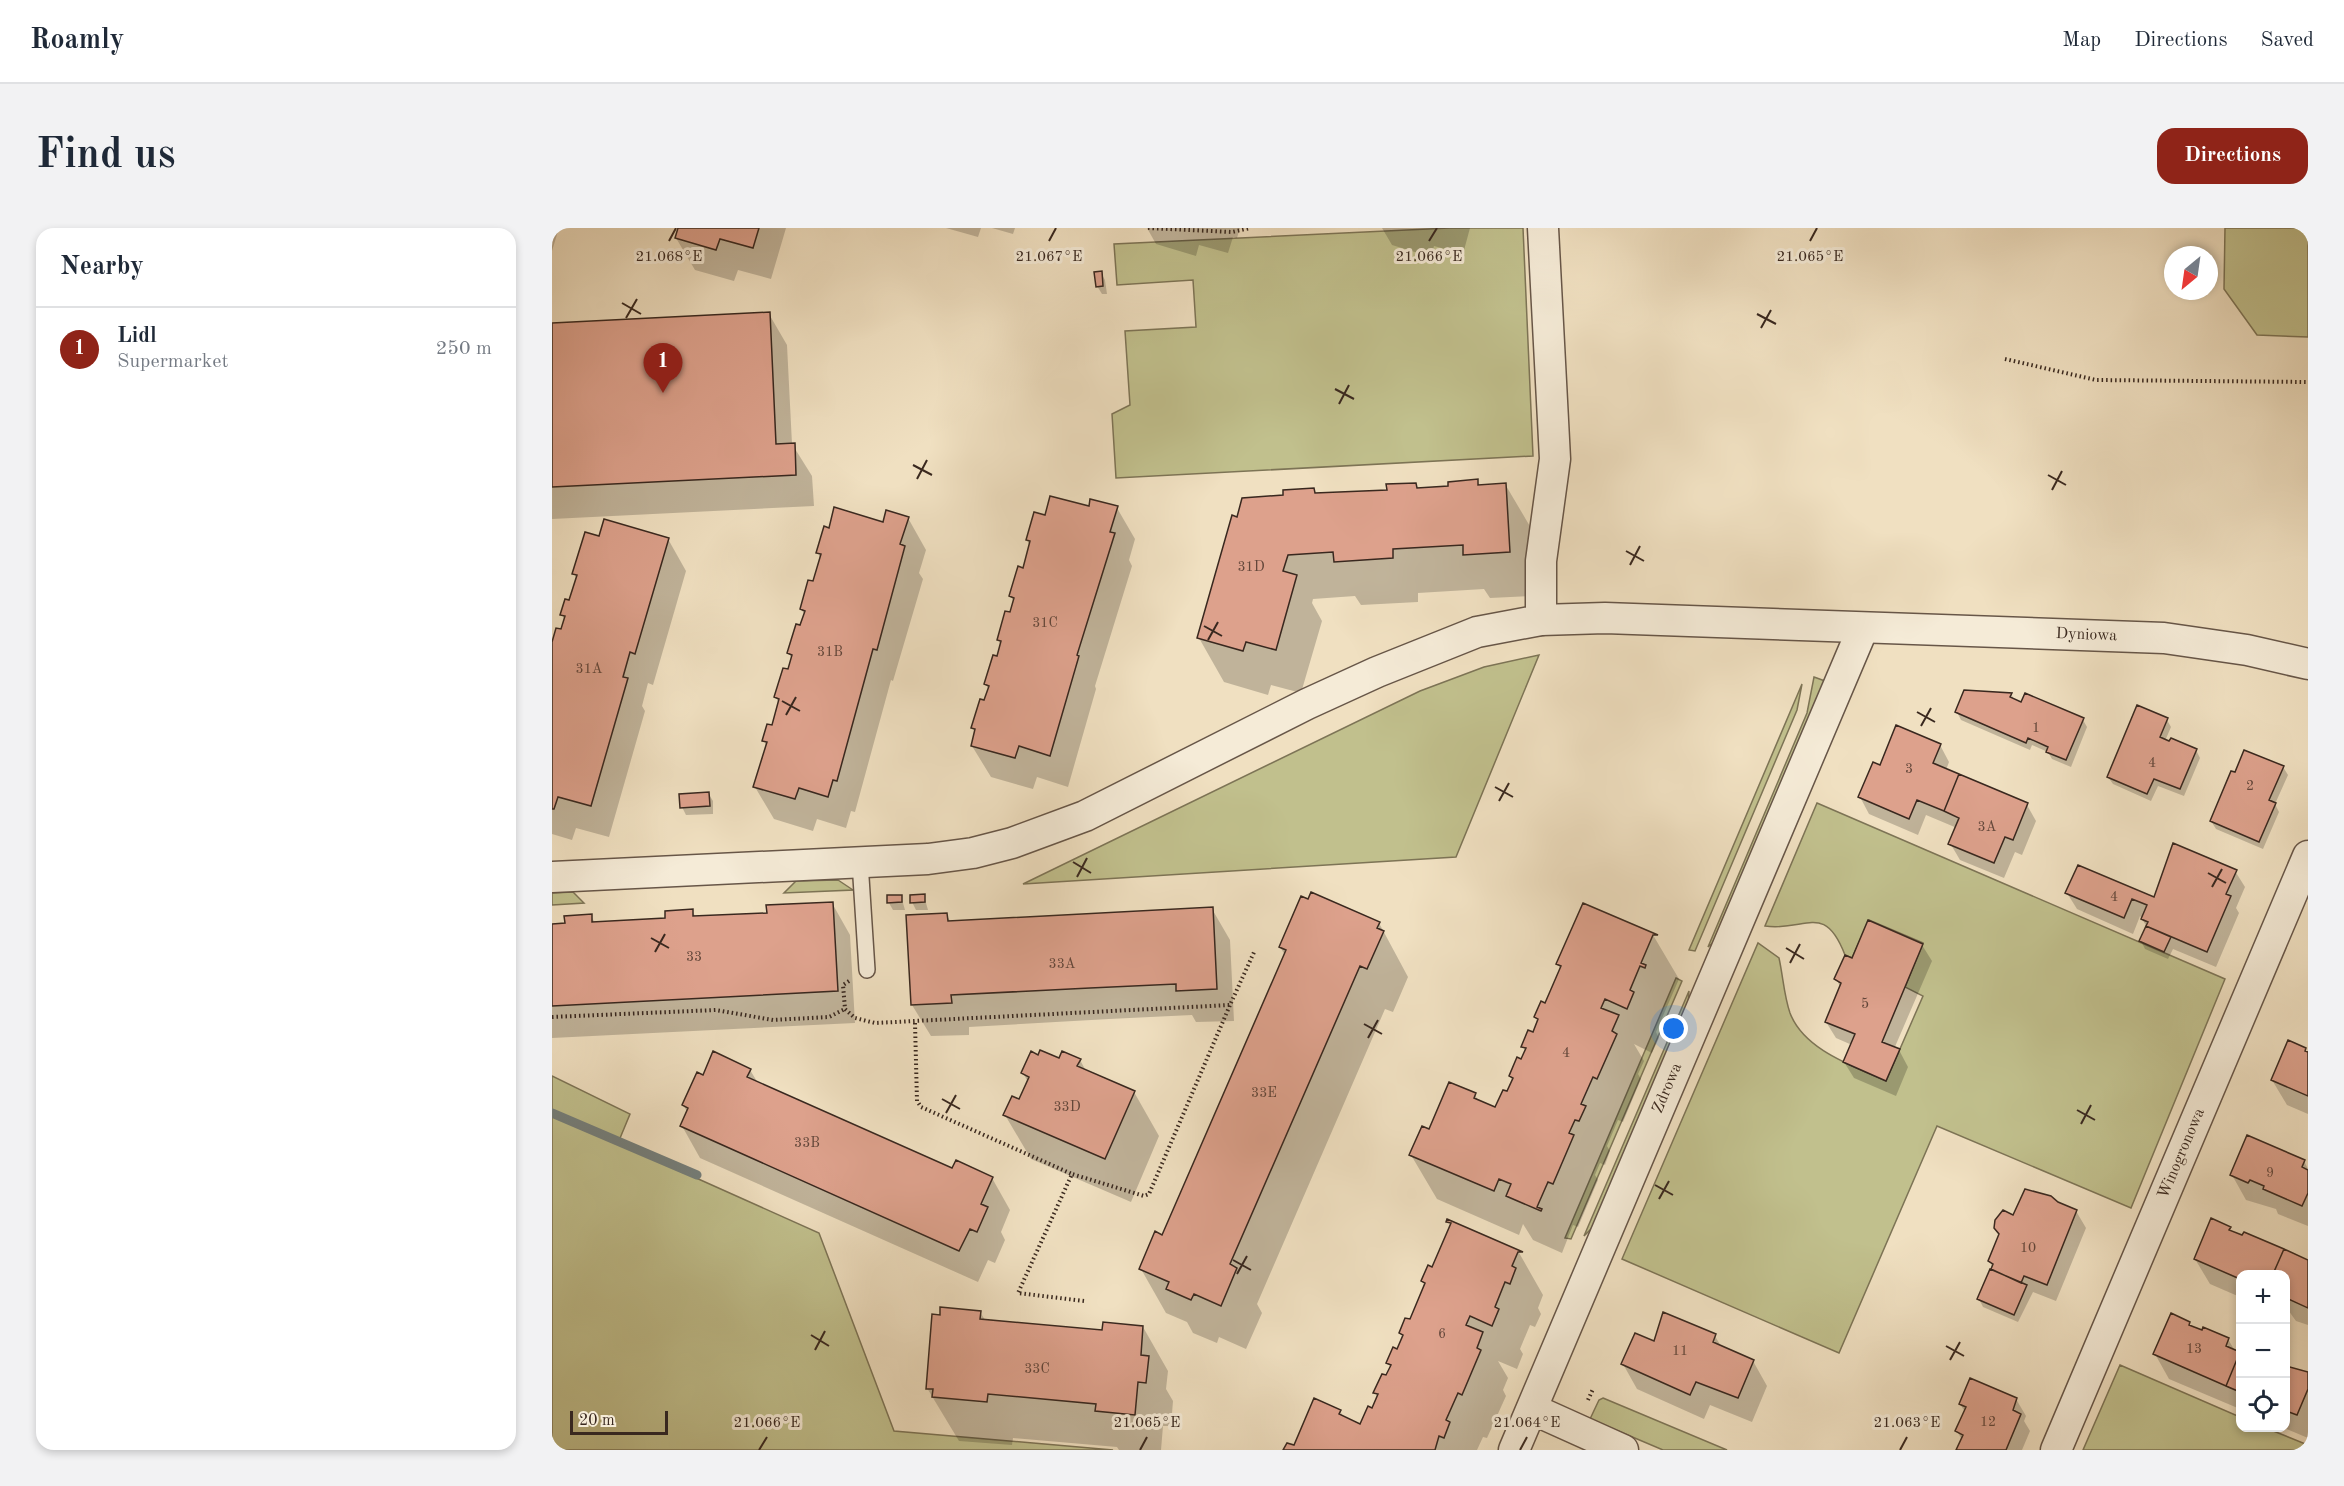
<!DOCTYPE html>
<html lang="en">
<head>
<meta charset="utf-8">
<style>
  body { margin:0; font-family:"Old Standard TT",serif; background:#f2f2f3; color:#1f2937 }
  .controls { position:absolute; right:18px; bottom:18px; display:grid; overflow:hidden; border-radius:12px; box-shadow:0 3px 9px #0003 }
  .controls button { width:54px; height:54px; display:grid; place-items:center; padding:0; border:0; border-bottom:2px solid #e0e1e3; background:#fff; color:#1f2937; font:30px sans-serif }
  .compass { position:absolute; left:1612px; top:18px; width:54px; height:54px; border-radius:50%; background:#fff; box-shadow:0 3px 9px #0003; rotate:209deg }
  .scale { position:absolute; left:18px; bottom:15px; width:98px; box-sizing:border-box; padding-left:6px; border:3px solid #39281f; border-top:0; font-size:16px; line-height:21px; white-space:nowrap; color:#39281f; -webkit-text-stroke:4px #f5ebd7; paint-order:stroke }
  .you { position:absolute; left:1122px; top:801px; width:21px; height:21px; margin:-15px; border:4px solid #fff; border-radius:50%; background:#1a73e8; box-shadow:0 0 0 9px #1a73e833 }
  .badge { display:grid; place-items:center; width:39px; height:39px; border-radius:50%; background:#8f2418; color:#fff; font-size:20px; font-weight:700 }
  .pin { position:absolute; translate:-50% -50px; filter:drop-shadow(0 2px 3px #0008) }
  .pin::after { content:''; position:absolute; top:32px; width:21px; height:18px; background:inherit; clip-path:polygon(0 0,100% 0,50% 100%) }
  .list { margin:0; padding:0; list-style:none }
  h2 { display:flex; justify-content:space-between; align-items:center; height:78px; margin:0; padding:0 24px; font-size:26px }
  h2 small { font-size:20px; font-weight:400; color:#747a83 }
  .list li { display:grid; grid-template-columns:39px 1fr auto; gap:18px; align-items:center; box-sizing:border-box; height:84px; padding:0 24px; border-top:2px solid #e0e1e3 }
  .list b { display:block; font-size:22px; white-space:nowrap }
  .list p { margin:0; font-size:20px; white-space:nowrap; color:#747a83 }
  .list em { font-size:20px; font-style:normal; color:#747a83 }
  .icon { flex:none; width:33px; height:33px; fill:none; stroke:currentColor; stroke-width:2; stroke-linecap:round; stroke-linejoin:round }
  .map { position:relative; flex:none; width:1756px; height:1222px; overflow:hidden; border-radius:18px }
  header { display:flex; align-items:center; gap:36px; box-sizing:border-box; height:84px; padding:0 30px; background:#fff; border-bottom:2px solid #e0e1e3 }
  header strong { font-size:28px }
  nav { display:flex; gap:33px; margin-inline-start:auto; font-size:21px }
  .intro { display:flex; align-items:center; justify-content:space-between; box-sizing:border-box; height:144px; padding:0 36px }
  h1 { margin:0; font-size:42px }
  .button { padding:15px 27px; border-radius:18px; background:#8f2418; color:#fff; font-size:21px; font-weight:700 }
  main { display:flex; gap:36px; padding:0 36px }
  aside { flex:1; background:#fff; border-radius:18px; box-shadow:0 3px 9px #0003 }
  .map>svg:first-child { display:block }
</style>
</head>
<body>
<header>
<strong>Roamly</strong>
<nav><a>Map</a><a>Directions</a><a>Saved</a></nav>
</header>
<div class="intro"><h1>Find us</h1><a class="button">Directions</a></div>
<main>
<aside>
<h2>Nearby<small></small></h2>
<ul class="list">
<li><span class="badge">1</span><div><b>Lidl</b><p>Supermarket</p></div><em>250 m</em></li>
</ul>
</aside>
<div class="map">
<svg width="1756" height="1222" viewBox="0 0 1756 1222">
  <rect width="100%" height="100%" fill="#f0e0c1"/>
  <filter id="stains"><feTurbulence type="fractalNoise" baseFrequency=".00333" numOctaves="4"/><feColorMatrix values="0 0 0 0 .2 0 0 0 0 .09 0 0 0 0 .02 0 0 0 .5 -.17"/></filter>
  <radialGradient id="worn" r=".72"><stop offset=".6" stop-color="#630" stop-opacity="0"/><stop offset="1" stop-color="#630" stop-opacity=".3"/></radialGradient>
  <path fill="#c1c08d" stroke="#7d7456" stroke-width="1.5" d="M897,0H971L981,228L564,250L560,186L578,177L573,103L644,99L641,52L565,57L562,16Z
    M1673,0H1756V109L1705,107L1672,61Z
    M987,427L904,629L471,656L868,463L932,439Z
    M1262,449L1273,453L1162,714L1156,719L1255,485Z
    M1250,456L1245,482L1143,723L1137,722Z
    M1265,575L1673,751L1579,980L1385,898L1287,1125L1070,1031L1206,715L1227,730C1231,748 1232,768 1238,785C1252,822 1301,838 1334,853L1371,768L1353,759L1371,715L1317,692L1300,730L1293,727C1272,673 1254,704 1213,698Z
    M286,652L301,662L232,665L244,653Z
    M21,664L32,675L0,677V665Z
    M1124,750L1130,753L1019,1011L1013,1010Z
    M1137,763L1136,777L1041,999L1032,1008Z
    M0,848L78,886L66,915L267,1005L342,1203L561,1222H0Z
    M1568,1137L1688,1189V1200H1714L1756,1217V1222H1531Z
    M1051,1170L1175,1222H1111L1038,1191L1047,1172Z"/>
  <path fill="#0003" d="M0,0H7L0,23Z
    M127,0H234L219,51L186,42L182,53L143,42L124,10Z
    M394,0H429L426,9Z
    M440,0H463L461,6Z
    M595,0H688L685,10L681,9L676,25L647,17L644,28L604,16Z
    M830,0H918L911,26L882,18L879,29L840,17Z
    M549,45L553,52L555,66H550L545,58Z
    M217,86L235,117L240,216L260,248L262,278L0,291V96Z
    M925,253L928,258L953,256L979,300L982,368L938,370L932,361L866,365V374L809,377L803,368L761,371L760,375L770,393L749,465L719,457L716,467L672,454L647,410L686,291L732,268L761,262L764,267L836,263L863,257L866,261L898,259Z
    M538,280H565L583,311L577,332L580,338L543,458L544,461L516,559L485,549L481,561L439,549L420,518L424,505L420,500L437,462L434,456L446,430L450,418L446,412L462,374L459,368L472,342L478,318L475,312Z
    M356,290L374,322L367,345L371,351L341,453L339,452L303,584L299,583L294,600L265,591L261,603L222,591L203,559L215,519L212,513L221,499L227,476L224,469L240,431L237,425L253,387L249,381L262,354L269,331L266,325L278,302Z
    M48,310L116,311L134,343L101,457L96,455L90,478L93,483L57,609L24,600L20,612L0,606V419L13,393L10,386L18,374L25,351L22,346Z
    M1459,466L1463,473L1531,492L1535,499L1519,539L1500,531L1496,524L1480,517L1478,522L1409,492L1405,484Z
    M1615,492L1619,499L1613,513L1644,522L1648,530L1632,568L1606,558L1599,573L1561,556L1556,549Z
    M1388,517L1397,534L1394,542L1475,577L1484,593L1470,627L1463,624L1452,650L1408,632L1398,615L1405,600L1374,587L1366,607L1317,586L1308,569L1328,539Z
    M1731,539L1736,547L1723,576L1727,584L1711,621L1664,601L1659,593Z
    M156,565L161,573V586L134,587L130,579Z
    M1683,643L1693,659L1684,680L1687,685L1664,739L1621,721L1616,731L1593,721L1589,713L1595,699L1588,688L1581,706L1525,681L1515,665L1603,671Z
    M349,668L353,682H341L337,675Z
    M372,668L376,682H364L360,674Z
    M280,675L298,707L303,795L0,810V697H14L39,688L43,695L115,691L140,682L144,690L216,686Z
    M660,681L678,712L682,793L644,794L640,787L557,791L417,799V807L379,808L360,777L394,687L399,694Z
    M827,695L856,749L841,784L833,781L705,1076L710,1085L694,1121L667,1109L665,1115L641,1105L635,1094L614,1085L589,1041L611,1009L733,727L728,719Z
    M1101,707L1127,751L1104,804L1107,810L1100,825L1082,816L1092,833L1086,846L1089,851L1071,894L1066,892L1055,918L1058,923L1053,937L1048,935L1043,947L1046,952L1026,999L1021,997L1010,1025L981,1012L971,996L967,1007L885,971L859,927L878,903L923,867L927,874L944,881L956,865L961,853L958,848L974,824L971,818L981,806L987,794L984,788L994,777L1009,742L1006,736Z
    M1370,717L1380,733L1342,821L1347,822L1356,839L1344,868L1302,850L1292,834L1300,817L1284,810L1274,794L1289,760L1284,751L1301,732Z
    M1753,821L1756,826V886L1735,877L1720,852Z
    M487,829L528,832L534,843L582,864L607,908L579,974L479,931L453,887L467,873L476,854L471,845Z
    M198,842L206,855L401,942L440,950L458,982L449,1004L453,1012L443,1035L436,1032L426,1054L148,930L130,898L136,885L131,877L151,849Z
    M1752,933L1756,941V998L1726,986L1724,981L1694,972L1680,947Z
    M1506,976L1524,983L1534,1000L1504,1073L1481,1064L1466,1094L1431,1079L1427,1071L1441,1040L1438,1033L1448,1008L1443,1000L1462,989Z
    M1678,1000L1681,1005L1756,1033V1097L1744,1093L1734,1079V1046H1688V1069L1658,1056L1643,1031Z
    M966,1023L991,1067L986,1080L989,1086L983,1099L978,1097L968,1121L971,1126L965,1141L946,1133L956,1150L951,1162L954,1168L935,1210L931,1209L925,1222H733L743,1219L788,1183L792,1190L809,1198L821,1182L826,1170L823,1164L839,1140L836,1134L846,1123L852,1110L849,1105L859,1093L874,1058L871,1052L881,1041Z
    M428,1084L433,1092L552,1103L591,1099L616,1143L614,1161L621,1173L619,1198H611L609,1222H567L565,1219L461,1210L460,1217L407,1213L375,1160Z
    M1637,1095L1640,1100L1676,1111L1683,1123L1688,1125V1181L1617,1151L1603,1126Z
    M1163,1108L1170,1120L1201,1133L1215,1158L1200,1194L1158,1177L1152,1191L1085,1161L1071,1136L1103,1115Z
    M1734,1140L1756,1146V1210L1732,1200Z
    M1464,1171L1474,1188L1472,1193L1478,1203L1470,1222H1406L1410,1212L1405,1203L1413,1184L1408,1176Z"/>
  <g fill="none" stroke-linecap="round" stroke-linejoin="round">
    <path stroke="#75807d" stroke-width="9" d="M0,885L145,947"/>
  </g>
  <path fill="#dda18c" stroke="#39281f" stroke-width="1.5" d="M126,0H207L201,20L168,11L164,22L123,10Z
    M550,43L551,58L544,59L542,44Z
    M218,84L224,216L243,215L244,247L0,259V95Z
    M926,251V257L954,255L958,324L911,327V317L841,321V330L782,334L781,324L736,327L731,343L745,347L724,422L694,414L691,423L645,410L680,287L685,289L690,270L731,267V262L762,260L763,265L835,262L834,256L864,255L865,260L896,258V254Z
    M498,268L537,278L538,271L566,278L558,304L563,305L525,427L527,428L498,528L467,518L463,530L419,518L423,501L419,500L428,471L432,472L437,458L432,456L441,427L445,428L449,413L445,412L453,383L458,384L462,370L457,368L466,338L471,340L478,313L474,312L482,284L493,287Z
    M282,279L331,294L334,282L357,289L348,316L353,318L325,422L321,421L285,553L281,552L276,569L247,560L243,571L201,559L215,514L210,513L215,496L220,497L227,471L222,469L231,440L236,441L240,427L235,425L244,396L248,397L253,383L248,381L256,352L261,353L269,326L264,325L272,298L277,300Z
    M52,291L117,310L83,426L78,424L71,449L76,450L39,578L6,569L2,581H0V414L4,400L9,401L13,388L8,387L13,371L17,372L25,347L20,346L33,304L47,308Z
    M1412,462L1460,465L1458,469L1469,474L1473,465L1532,490L1514,532L1494,524L1496,519L1476,510L1474,515L1403,484Z
    M1585,477L1616,490L1608,509L1617,513L1619,510L1645,521L1628,561L1602,551L1595,566L1555,549Z
    M1344,497L1389,516L1381,535L1407,546L1392,583L1365,572L1357,591L1306,569L1321,534L1328,537Z
    M1692,522L1732,538L1717,572L1724,575L1707,614L1658,593L1679,543L1683,544Z
    M1407,546L1476,575L1461,612L1453,609L1442,635L1396,616L1407,590L1392,583Z
    M157,564L158,578L128,580L127,566Z
    M1621,615L1685,642L1674,666L1679,668L1655,724L1594,698L1596,694L1589,691L1595,677L1580,671L1572,690L1513,665L1526,637L1602,669Z
    M759,664L828,694L825,700L832,703L815,741L808,738L678,1036L685,1040L669,1078L642,1066L639,1072L614,1061L617,1054L587,1041L603,1003L610,1007L734,722L727,719L749,668L756,671Z
    M373,666V674L358,675V667Z
    M335,667H350V674L335,675Z
    M281,674L286,763L0,778V696L13,695L12,688L40,686V694L113,690V683L141,681V688L215,685L214,677Z
    M1031,675L1106,707H1101L1089,735L1094,737L1093,740L1088,738L1078,762L1082,764L1075,781L1053,771L1049,780L1067,787L1060,803L1065,806L1045,851L1041,849L1029,876L1034,878L1027,893L1023,892L1017,905L1022,907L1001,956L996,954L985,979L990,981L989,983L954,968L959,956L947,951L942,963L857,927L870,898L877,901L897,854L924,865L922,870L943,879L951,862L955,863L961,850L957,848L965,829L969,831L974,820L969,819L976,802L981,804L986,791L982,789L989,773L993,775L1009,738L1004,736Z
    M661,679L665,761L624,763V756L538,760L399,767L400,775L359,777L354,687L395,685L396,693Z
    M1316,692L1371,716L1330,814L1348,821L1334,853L1291,834L1303,806L1273,794L1289,755L1282,751L1293,727L1300,730Z
    M1594,698L1619,709L1612,724L1587,713Z
    M1736,812L1754,820L1753,823L1756,824V868L1719,852Z
    M488,822L507,830L510,823L529,831L525,838L583,863L553,931L451,887L460,868L467,871L477,849L469,845L479,823L486,827Z
    M161,823L199,841L195,849L400,940L404,932L441,949L429,976L436,979L425,1004L418,1001L407,1023L128,898L136,880L130,877L145,844L151,847Z
    M1695,907L1753,932L1750,939L1756,942V965L1750,978L1711,961L1712,958L1698,952L1696,955L1678,947Z
    M1473,961L1499,968L1506,974L1525,982L1495,1057L1472,1048L1469,1055L1439,1041L1441,1036L1436,1033L1447,1006L1442,1000L1443,992L1451,982L1461,987Z
    M1659,990L1679,999L1677,1002L1690,1007L1692,1004L1732,1021L1721,1046H1688V1051L1642,1031Z
    M895,991L971,1024H966L960,1038L964,1040L958,1056L953,1054L943,1079L947,1081L940,1098L918,1088L914,1097L931,1104L925,1120L929,1122L910,1167L906,1165L894,1192L898,1194L892,1210L887,1208L883,1222H731L735,1215L742,1217L762,1170L789,1182L787,1186L808,1196L816,1178L820,1180L826,1166L821,1165L830,1146L834,1147L839,1137L834,1135L841,1119L845,1121L851,1107L847,1105L853,1090L858,1091L873,1055L869,1053L876,1037L880,1039L899,995L894,994Z
    M1732,1021L1756,1032V1080L1734,1070V1046H1721Z
    M1438,1041L1475,1057L1462,1087L1425,1071Z
    M388,1079L429,1083L428,1091L550,1102L551,1094L591,1098L589,1127L597,1128L594,1155L586,1154L583,1187L543,1183L544,1176L436,1166L435,1174L380,1169L381,1161H374L380,1086L388,1087Z
    M1111,1084L1164,1106L1161,1114L1202,1132L1186,1170L1144,1154L1138,1167L1069,1136L1083,1105L1102,1113Z
    M1619,1085L1638,1094L1637,1097L1650,1102L1651,1099L1677,1110L1674,1118L1688,1124L1674,1158L1601,1126Z
    M1688,1124V1164L1674,1158Z
    M1734,1138L1756,1144V1161L1745,1187L1734,1183Z
    M1418,1150L1465,1170L1461,1182L1469,1186L1454,1222H1404L1411,1207L1403,1203L1414,1179L1407,1176Z"/>
  <g fill="none" stroke-linecap="round" stroke-linejoin="round">
    <defs>
      <path id="service" d="M308,634L315,742"/>
      <g id="minor">
        <path d="M989,392V333L1003,231L991,0"/>
        <path id="s1" d="M0,649L376,631L421,625L460,615L533,588L755,476L825,444L925,404L989,392L1053,390L1612,410L1695,422L1756,436"/>
        <path d="M980,1181L1071,1222"/>
        <path id="s2" d="M962,1222L1311,400"/>
        <path id="s3" d="M1504,1222L1756,628"/>
      </g>
    </defs>
    <use href="#service" stroke="#675648" stroke-width="18"/>
    <use href="#minor" stroke="#675648" stroke-width="33"/>
    <path stroke="#39281f" stroke-width="4" stroke-dasharray="1.5 3" stroke-linecap="butt" d="M596,0L680,4L698,0
      M1453,131L1544,152L1756,154
      M297,753L291,757L293,781L303,790L323,795L678,777L703,722
      M0,789L164,782L221,792L277,789L293,781
      M363,795L365,873L369,879L520,946
      M532,1073L466,1065L520,946L592,968L597,966L678,777
      M1036,1172L1041,1161"/>
    <use href="#service" stroke="#f5ebd7" stroke-width="15"/>
    <use href="#minor" stroke="#f5ebd7" stroke-width="30"/>
  </g>
  <path fill="none" stroke="#39281f" stroke-width="2" d="M117,13L124,0M497,13L504,0M877,13L885,0M1258,13L1265,0M70,75L89,86M1205,86L1224,96M74,90L85,71M1209,100L1219,82M783,161L802,171M787,176L797,157M361,237L380,247M1496,247L1514,257M365,251L375,232M1500,262L1510,243M1074,323L1092,333M1078,337L1088,318M652,398L670,408M656,412L666,394M230,473L248,483M1365,484L1383,494M234,487L244,469M1369,498L1379,480M943,559L961,569M947,573L957,555M521,634L539,645M1656,645L1674,655M525,649L535,630M1660,659L1670,641M99,710L117,720M1234,720L1252,731M103,724L113,706M1238,735L1248,716M812,796L830,806M816,810L826,792M390,871L408,881M1525,882L1543,892M394,885L404,867M1529,896L1539,877M1103,957L1121,967M1107,971L1117,953M681,1032L699,1042M685,1046L695,1028M259,1107L277,1118M1394,1118L1412,1128M263,1122L273,1103M1398,1132L1408,1114M207,1222L215,1209M588,1222L595,1209M968,1222L975,1209M1348,1222L1355,1209"/>
  <g text-anchor="middle" dominant-baseline="central" stroke-width="6" stroke-linejoin="round" paint-order="stroke">
    <g font-size="14" fill="#62463a">
      <text x="699" y="339">31D</text>
      <text x="493" y="395">31C</text>
      <text x="278" y="424">31B</text>
      <text x="37" y="441">31A</text>
      <text x="1484" y="500">1</text>
      <text x="1600" y="535">4</text>
      <text x="1357" y="541">3</text>
      <text x="1698" y="558">2</text>
      <text x="1435" y="599">3A</text>
      <text x="1562" y="669">4</text>
      <text x="142" y="729">33</text>
      <text x="510" y="736">33A</text>
      <text x="1313" y="776">5</text>
      <text x="1014" y="825">4</text>
      <text x="712" y="865">33E</text>
      <text x="515" y="879">33D</text>
      <text x="255" y="915">33B</text>
      <text x="1718" y="945">9</text>
      <text x="1476" y="1020">10</text>
      <text x="890" y="1106">6</text>
      <text x="1642" y="1121">13</text>
      <text x="1128" y="1123">11</text>
      <text x="485" y="1141">33C</text>
      <text x="1436" y="1194">12</text>
    </g>
    <g font-size="16" fill="#39281f" stroke="#f5ebd7">
      <text stroke="none"><textPath href="#s1" startOffset="1584">Dyniowa</textPath></text>
      <text stroke="none"><textPath href="#s2" startOffset="393">Zdrowa</textPath></text>
      <text stroke="none"><textPath href="#s3" startOffset="322">Winogronowa</textPath></text>
    </g>
  </g>
  <g font-size="15" text-anchor="middle" fill="#39281f" stroke="#f5ebd7" stroke-width="6" stroke-linejoin="round" paint-order="stroke">
    <text x="117" y="33">21.068°E</text>
    <text x="497" y="33">21.067°E</text>
    <text x="877" y="33">21.066°E</text>
    <text x="1258" y="33">21.065°E</text>
    <text x="215" y="1199">21.066°E</text>
    <text x="595" y="1199">21.065°E</text>
    <text x="975" y="1199">21.064°E</text>
    <text x="1355" y="1199">21.063°E</text>
  </g>
  <rect width="100%" height="100%" filter="url(#stains)"/>
  <rect width="100%" height="100%" fill="url(#worn)"/>
</svg>
<div class="controls">
<button>+</button>
<button>−</button>
<button><svg class="icon" aria-label="locate" viewBox="0 0 24 24"><circle cx="12" cy="12" r="6"/><path d="M12 2v4M12 18v4M2 12h4M18 12h4"/></svg></button>
</div>
<svg class="compass" viewBox="-18 -18 36 36"><path d="M0-13l5 13h-10z" fill="#e53935"/><path d="M0 13l5-13h-10z" fill="#747a83"/></svg>
<div class="scale">20 m</div>
<div class="you"></div>
<div class="pin badge" style="left:111px;top:165px">1</div>
</div>
</main>
</body>
</html>
